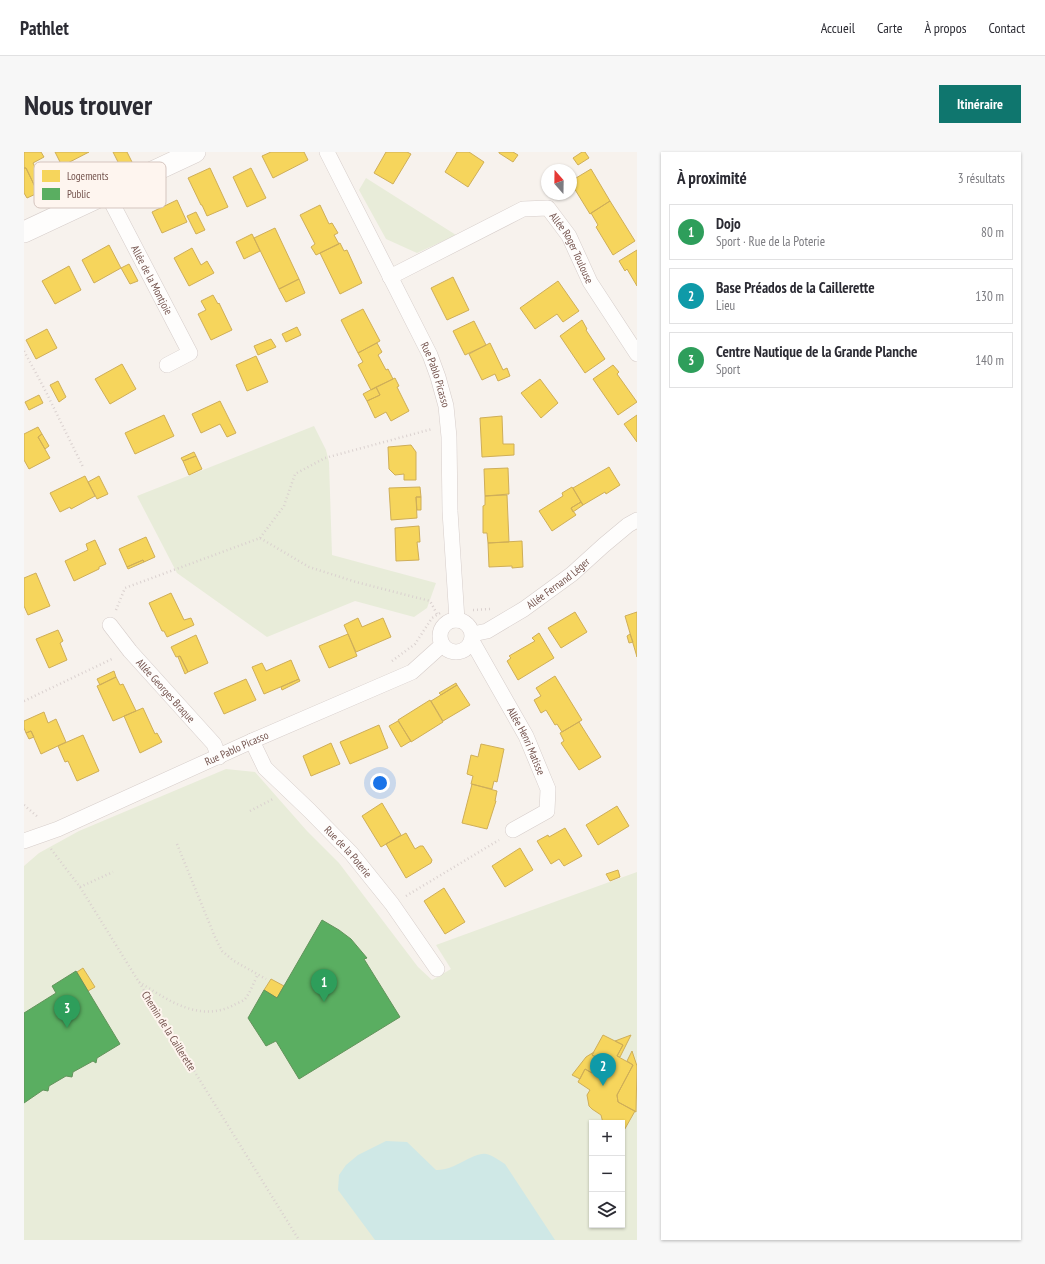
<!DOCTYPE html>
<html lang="fr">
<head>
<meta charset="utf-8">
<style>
  body { margin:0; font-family:"PT Sans Narrow",sans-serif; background:#f7f7f7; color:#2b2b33 }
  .controls { position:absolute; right:12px; bottom:12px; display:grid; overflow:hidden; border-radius:0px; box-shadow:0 1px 3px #0004 }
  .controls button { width:36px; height:36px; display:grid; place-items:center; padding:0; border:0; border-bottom:1px solid #e1e1e2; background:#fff; color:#2b2b33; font:20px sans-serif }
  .compass { position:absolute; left:517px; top:12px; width:36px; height:36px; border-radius:50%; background:#fff; box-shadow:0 1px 3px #0004; rotate:340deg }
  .you { position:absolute; left:356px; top:631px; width:14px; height:14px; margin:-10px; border:3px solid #fff; border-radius:50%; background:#1a73e8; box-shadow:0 0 0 6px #1a73e833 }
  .badge { display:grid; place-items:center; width:26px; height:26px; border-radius:50%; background:#0f766e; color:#fff; font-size:13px; font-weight:700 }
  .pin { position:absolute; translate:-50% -33px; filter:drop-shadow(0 1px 2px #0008) }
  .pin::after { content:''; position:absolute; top:21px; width:14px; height:12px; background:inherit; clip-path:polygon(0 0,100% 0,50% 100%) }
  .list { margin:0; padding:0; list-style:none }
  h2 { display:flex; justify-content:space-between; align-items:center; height:52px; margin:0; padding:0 16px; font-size:17px }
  h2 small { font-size:13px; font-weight:400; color:#7c7c81 }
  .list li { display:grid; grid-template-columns:26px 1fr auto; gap:12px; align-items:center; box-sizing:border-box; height:56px; margin:0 8px 8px; padding:0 8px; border:1px solid #e1e1e2; border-radius:0px }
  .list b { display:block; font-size:15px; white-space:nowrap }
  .list p { margin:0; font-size:13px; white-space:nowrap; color:#7c7c81 }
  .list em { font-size:13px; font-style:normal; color:#7c7c81 }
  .icon { flex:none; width:22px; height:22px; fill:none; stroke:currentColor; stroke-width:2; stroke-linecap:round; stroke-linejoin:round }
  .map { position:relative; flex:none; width:613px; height:1088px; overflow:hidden; border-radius:0px }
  header { display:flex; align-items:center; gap:24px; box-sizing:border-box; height:56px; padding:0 20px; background:#fff; border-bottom:1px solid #e1e1e2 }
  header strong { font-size:19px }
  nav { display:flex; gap:22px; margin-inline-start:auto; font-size:14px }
  .intro { display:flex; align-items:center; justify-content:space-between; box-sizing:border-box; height:96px; padding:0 24px }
  h1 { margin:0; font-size:28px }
  .button { padding:10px 18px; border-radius:0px; background:#0f766e; color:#fff; font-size:14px; font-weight:700 }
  main { display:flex; gap:24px; padding:0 24px }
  aside { flex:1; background:#fff; border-radius:0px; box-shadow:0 1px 3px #0004 }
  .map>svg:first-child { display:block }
</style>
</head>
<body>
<header>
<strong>Pathlet</strong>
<nav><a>Accueil</a><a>Carte</a><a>À propos</a><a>Contact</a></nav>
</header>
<div class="intro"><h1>Nous trouver</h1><a class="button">Itinéraire</a></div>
<main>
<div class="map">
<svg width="613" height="1088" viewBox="0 0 613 1088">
  <rect width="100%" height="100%" fill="#f7f2ed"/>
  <path fill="#e8ecd9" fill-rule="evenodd" d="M342,26L432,83L393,101L362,87L335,38Z
    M290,274L302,298L305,310L308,403L412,431L403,456L390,465L331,449L243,485L153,421L113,344Z
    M202,617L231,620L283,679L315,711L394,815L408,828L427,817L412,793L613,720V1088H0V714L15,701L55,679ZM568,971H598V1073H568Z"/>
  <path fill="#cfe8e6" d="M362,989L383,990L412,1018C431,1019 449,1000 462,1002C468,1003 476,1009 481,1012L531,1088H351L314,1038L315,1023L322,1013L334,1003Z"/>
  <path fill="#f6d55c" stroke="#cfae58" d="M0,0H17L20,5L9,11L22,37L14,41L2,16H0Z
    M31,0H65L38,14Z
    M89,0H103L108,10L97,16Z
    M247,0H280L284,8L249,26L238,4Z
    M362,0H383L387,2L369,32L350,21Z
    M433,0H445L460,10L444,35L421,20Z
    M475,0H489L494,3L489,10L475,1Z
    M558,0H561L565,6L554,13L549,6Z
    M0,16H2L14,41L3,46L0,41Z
    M186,16L204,55L183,64L178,53H177L164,26Z
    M227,16L242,46L223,55L209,25Z
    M567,17L586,49L566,62L547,31V29Z
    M153,48L163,70L138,81L128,60Z
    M586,49L611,89L589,103L572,75L574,73L567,61Z
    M296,53L305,72L308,71L314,81L310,83L315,92L292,103L287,95L291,92L276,63Z
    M172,60L181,78L172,82L163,64Z
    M251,76L275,127L255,137L230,86Z
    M228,82L236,99L220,107L212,90Z
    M316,91L320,99L323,98L338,131L316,142L296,101Z
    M85,93L97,116L70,131L58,108Z
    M168,96L177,113L183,109L190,121L165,134L150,106Z
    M613,98V134L603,117L601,119L595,109Z
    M105,112L114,129L106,132L97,116Z
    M45,114L57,138L31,152L18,129Z
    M429,125L445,158L423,168L407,136Z
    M275,127L281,141L262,150L255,137Z
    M534,129L555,159L539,170L533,162L511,177L496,156Z
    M189,143L194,152L195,151L208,178L187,188L174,162L182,158L177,149Z
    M339,157L356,189L334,201L317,168Z
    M558,168L563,177L562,178L581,207L561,221L536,184Z
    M450,169L462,193L441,203L429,179Z
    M273,175L277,183L262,190L258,182Z
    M23,177L33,196L12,207L2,188Z
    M247,187L252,195L234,203L230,194Z
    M353,191L358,200L354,203L362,218L364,217L369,227L347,238L334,213L339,210L334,201Z
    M466,191L479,218L483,216L486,224L474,229L471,222L458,228L445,202Z
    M232,204L244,230L223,239L212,213Z
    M98,212L112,237L86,252L71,227Z
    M589,213L595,220L593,222L613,250L594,263L569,227Z
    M371,226L375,234L373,235L385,259L367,269L362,260L351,266L343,249L356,243L352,235Z
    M516,227L534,251L517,266L497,241Z
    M34,229L42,245L35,250L26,233Z
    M352,235L356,243L343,249L339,242Z
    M15,243L19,251L5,258L1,250Z
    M196,249L212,281L203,285L196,272L177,281L168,262Z
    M140,263L150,284L111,302L101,281Z
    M613,263V290L600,272Z
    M478,264L479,292H490V303L458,305L456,266Z
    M14,275L18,282L14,285L26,306L5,317L0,308V282Z
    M18,282L25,294L21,297L14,285Z
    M387,293L392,300V328H380V322L371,323L365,317L364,295Z
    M170,300L172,304L159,309L157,306Z
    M172,304L178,317L165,323L159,309Z
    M585,315L596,333L582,342L581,340L559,353L549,336Z
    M484,316L485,342L461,344L460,317Z
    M61,324L71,344L47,357L46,355L36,360L26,341Z
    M75,324L84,342L73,347L64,330Z
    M396,335L397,345H392L393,366L367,368L365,336Z
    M548,335L557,350L547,356L552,363L528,379L515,359L539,344L538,341Z
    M483,343L485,390L464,391L463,381H459V354L461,353V344Z
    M392,345H397V358H393Z
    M557,350L559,353L549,360L547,356Z
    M395,374L396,390H393L395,408L372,409L371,376Z
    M122,385L131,405L120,410L119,408L103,415L95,397Z
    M71,388L82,412L75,415V417L50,429L41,409L64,398L62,392Z
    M498,389L499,415L488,416V414L465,415L464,391Z
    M119,408L120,410L104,417L103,415Z
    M12,421L26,454L4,463L0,454V426Z
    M147,441L160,468L167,466L170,473L143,485L140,479H138L125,451Z
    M551,460L563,480L537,496L524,476Z
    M613,460V505L601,464Z
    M334,466L338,475L359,466L367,485L332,500L320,473Z
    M34,478L39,489L36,491L43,508L25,516L12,487Z
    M515,481L530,506L494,528L483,509L487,506L485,504L511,489L508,486Z
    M324,482L333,504L305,516L295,494Z
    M606,482L609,490L605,491L603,484Z
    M172,483L184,511L164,520L156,504L152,505L147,495Z
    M156,504L164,520L161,522L154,505Z
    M267,508L275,527L240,542L228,515L238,511L242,519Z
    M90,519L92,525L76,533L73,527Z
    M531,524L558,568L538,580L533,572L531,573L522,558L517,561L510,548L517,544L512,536Z
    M92,525L96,533L99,532L112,559L89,569L73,534Z
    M222,527L232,548L200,562L190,541Z
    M275,527L276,529L258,538L257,535Z
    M432,531L433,533L417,543L415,541Z
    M433,533L446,553L419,569L407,549Z
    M406,548L419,570L387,590L374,568Z
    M119,556L131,582L133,581L138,590L116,601L100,564Z
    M20,560L24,571L32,567L42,590L17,602L7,579L2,581L0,576V569Z
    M374,569L387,589L377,595L365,574Z
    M555,570L577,605L555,618L537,591L540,589L536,581Z
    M355,573L364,596L326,612L316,590Z
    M7,579L10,585L5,587L2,581Z
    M59,583L75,619L53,629L44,609L41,610L34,594Z
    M307,591L316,612L287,624L279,604Z
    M457,592L480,597L473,630L470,629L468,637L447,632L449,624L443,622L447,603L454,605Z
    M448,632L473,639L471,649H472L463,677L438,671Z
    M358,651L377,683L357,695L338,664Z
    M593,654L605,674L574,693L562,673Z
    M541,676L558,704L540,714L535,707L527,712L513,689L524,683L525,685Z
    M382,681L391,697L396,694H399L408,708L407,711L382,726L362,692Z
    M496,696L509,718L481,735L468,714Z
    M594,718L596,725L586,729L582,722Z
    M420,736L441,770L421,782L400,749Z
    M59,816L71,835L64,839L53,820Z
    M247,827L260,834L253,846L240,838Z
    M579,883L599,893L593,904L609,913L593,943L594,950L611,959L598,982V971H579L577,963L568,957L565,954L563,943L566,938L554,930L561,917L568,921L576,907L568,903Z
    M607,883L596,905L593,904L599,893L591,889Z
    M608,899L613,914L612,960L594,950L593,943L609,913L603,909Z
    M570,900L568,903L576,907L568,921L561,917L556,927L548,923L562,905Z"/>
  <path fill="#5aae61" stroke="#62935b" d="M298,768L315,778L327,787L343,806L340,807L376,865L275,927L252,889L242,894L224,866L240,838L253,846Z
    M52,819L96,892L73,906L72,911L69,909L49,920L48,925L42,924L25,934L24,939L19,938L0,951V861L32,841L28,834Z"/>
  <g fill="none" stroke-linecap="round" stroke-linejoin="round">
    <defs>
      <g id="minor">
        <path id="s1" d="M303,0L406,203L414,225L422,254L425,285L426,359L433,468"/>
        <path id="s2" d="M78,32L166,201L143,213"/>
        <path id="s3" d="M366,125L499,57L524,56L545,84L566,130L613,202"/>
        <circle cx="432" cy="484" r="16"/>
        <path id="s4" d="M86,473L106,499L190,592L195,605"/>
        <path id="s5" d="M449,482L463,479L500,457L548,422L580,393L604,373L613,368"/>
        <path id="s6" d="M448,489L502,584L524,637L523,659L489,678"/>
        <path id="s7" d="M228,589L241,616L286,659L327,701L368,752L413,817"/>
        <path id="s8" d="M0,689L34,677L228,589L388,520L418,493"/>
      </g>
      <path id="secondary" d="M0,80L171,0"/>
    </defs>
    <use href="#minor" stroke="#d6cdca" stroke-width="16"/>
    <use href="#secondary" stroke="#d6cdca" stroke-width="22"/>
    <path stroke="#dad1cf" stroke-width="2.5" stroke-dasharray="1 3" stroke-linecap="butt" d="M0,199L20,236L59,315
      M236,386L260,354L271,322L301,306L408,277
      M92,458L101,436L236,386L285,415L332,430L406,449L413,462
      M449,458L466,457
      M368,509L391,492L408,466L416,461
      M0,549L90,506
      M0,653L15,666
      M226,659L249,647
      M153,692L191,785L198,799L210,809L242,827
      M27,697L56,735L275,1088
      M56,735L89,720
      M382,744L475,688
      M115,830C144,848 175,871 210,853C213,851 218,850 221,847C225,843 231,828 234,822"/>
    <use href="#minor" stroke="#fefdfc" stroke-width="15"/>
    <use href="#secondary" stroke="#fefdfc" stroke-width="21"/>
  </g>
  <g text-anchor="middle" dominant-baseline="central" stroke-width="4" stroke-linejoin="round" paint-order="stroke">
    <g font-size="11" fill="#74544e" stroke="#fef5ef">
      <text stroke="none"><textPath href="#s3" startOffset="221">Allée Roger Toulouse</textPath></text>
      <text stroke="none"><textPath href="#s2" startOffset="108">Allée de la Montjoie</textPath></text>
      <text stroke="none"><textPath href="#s1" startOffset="248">Rue Pablo Picasso</textPath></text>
      <text stroke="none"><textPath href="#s5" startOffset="100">Allée Fernand Léger</textPath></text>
      <text stroke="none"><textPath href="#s4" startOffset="86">Allée Georges Braque</textPath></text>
      <text stroke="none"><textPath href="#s6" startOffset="114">Allée Henri Matisse</textPath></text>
      <text stroke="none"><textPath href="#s8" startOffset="232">Rue Pablo Picasso</textPath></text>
      <text stroke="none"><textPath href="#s7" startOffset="148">Rue de la Poterie</textPath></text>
      <text transform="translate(145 879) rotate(58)">Chemin de la Caillerette</text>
    </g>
  </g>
  <rect x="10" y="10" width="132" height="46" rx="6" fill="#fef5ef" stroke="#d5c5bf" stroke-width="1"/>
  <rect x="18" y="18" width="18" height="12" fill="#f6d55c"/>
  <rect x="18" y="36" width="18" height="12" fill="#5aae61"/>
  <g font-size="11" fill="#74544e">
    <text x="43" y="28">Logements</text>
    <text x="43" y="46">Public</text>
  </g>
</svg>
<div class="controls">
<button>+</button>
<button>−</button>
<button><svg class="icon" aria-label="layers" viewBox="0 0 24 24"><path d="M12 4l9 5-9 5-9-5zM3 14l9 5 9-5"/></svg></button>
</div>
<svg class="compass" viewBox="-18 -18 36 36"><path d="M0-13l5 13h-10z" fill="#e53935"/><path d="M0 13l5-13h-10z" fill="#7c7c81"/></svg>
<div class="you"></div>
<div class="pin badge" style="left:300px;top:850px;background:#2e9e5b">1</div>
<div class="pin badge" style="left:579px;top:934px;background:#0f9aa8">2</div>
<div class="pin badge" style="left:43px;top:876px;background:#2e9e5b">3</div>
</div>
<aside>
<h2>À proximité<small>3 résultats</small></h2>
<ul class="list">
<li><span class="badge" style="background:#2e9e5b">1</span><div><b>Dojo</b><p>Sport · Rue de la Poterie</p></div><em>80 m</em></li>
<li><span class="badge" style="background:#0f9aa8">2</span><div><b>Base Préados de la Caillerette</b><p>Lieu</p></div><em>130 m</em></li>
<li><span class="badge" style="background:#2e9e5b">3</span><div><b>Centre Nautique de la Grande Planche</b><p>Sport</p></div><em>140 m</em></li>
</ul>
</aside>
</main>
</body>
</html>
